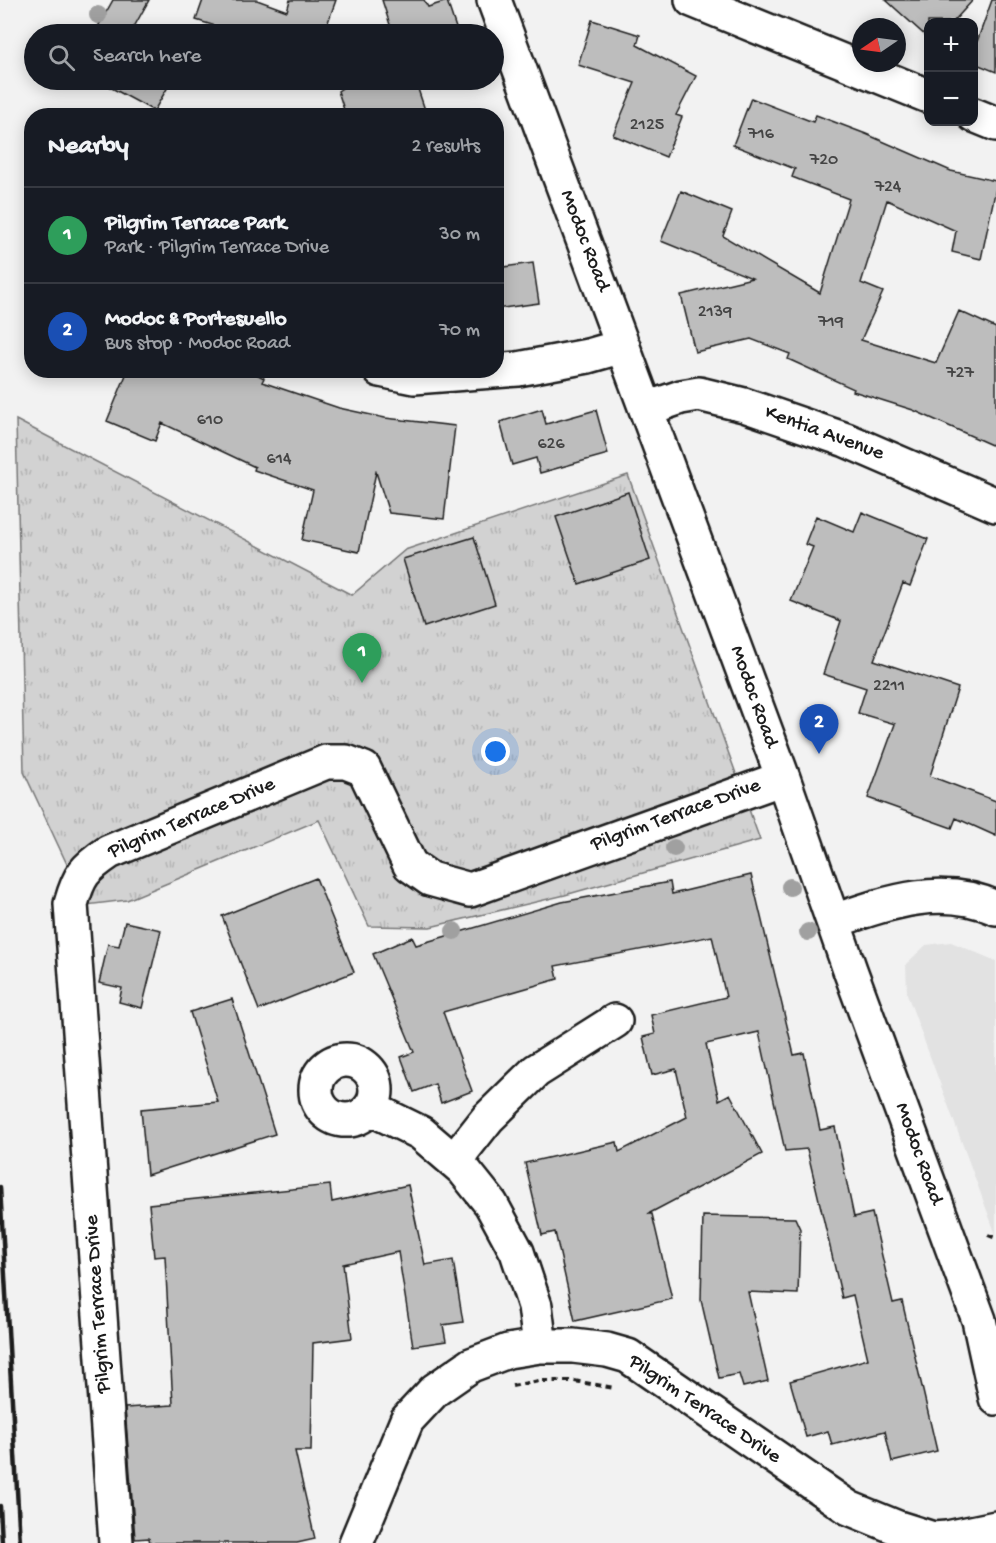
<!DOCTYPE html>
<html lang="en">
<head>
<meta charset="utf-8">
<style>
  body { margin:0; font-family:"Gochi Hand",sans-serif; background:#20242c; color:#f1f3f6 }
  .controls { position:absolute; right:18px; top:18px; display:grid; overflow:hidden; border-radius:12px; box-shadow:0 3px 15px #0003 }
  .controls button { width:54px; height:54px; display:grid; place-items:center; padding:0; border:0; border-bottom:2px solid #363941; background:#171b24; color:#f1f3f6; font:30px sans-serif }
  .compass { position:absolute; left:852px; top:18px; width:54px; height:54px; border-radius:50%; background:#171b24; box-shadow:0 3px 15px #0003; rotate:257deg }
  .you { position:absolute; left:496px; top:752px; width:21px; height:21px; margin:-15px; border:4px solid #fff; border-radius:50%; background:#1a73e8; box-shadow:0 0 0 9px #1a73e833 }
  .badge { display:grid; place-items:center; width:39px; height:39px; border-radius:50%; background:#0f766e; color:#fff; font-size:20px; font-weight:700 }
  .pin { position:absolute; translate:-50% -50px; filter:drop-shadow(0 2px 3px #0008) }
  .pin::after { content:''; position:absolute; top:32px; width:21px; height:18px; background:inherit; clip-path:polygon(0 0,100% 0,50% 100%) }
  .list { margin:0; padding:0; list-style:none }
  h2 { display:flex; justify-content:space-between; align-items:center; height:78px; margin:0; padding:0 24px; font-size:26px }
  h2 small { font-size:20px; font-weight:400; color:#9ea1a6 }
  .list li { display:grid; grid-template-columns:39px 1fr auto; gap:18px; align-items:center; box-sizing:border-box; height:96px; padding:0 24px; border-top:2px solid #363941 }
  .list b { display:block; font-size:22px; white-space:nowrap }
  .list p { margin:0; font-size:20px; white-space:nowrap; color:#9ea1a6 }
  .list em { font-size:20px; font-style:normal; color:#9ea1a6 }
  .icon { flex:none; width:33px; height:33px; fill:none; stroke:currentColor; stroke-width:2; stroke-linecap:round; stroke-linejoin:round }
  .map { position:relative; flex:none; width:996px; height:1543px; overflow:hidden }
  .search { position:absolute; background:#171b24; box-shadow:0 3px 15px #0003; left:24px; top:24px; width:480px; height:66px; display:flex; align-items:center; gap:15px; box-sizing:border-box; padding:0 21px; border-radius:33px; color:#9ea1a6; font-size:22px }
  .panel { position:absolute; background:#171b24; box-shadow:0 3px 15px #0003; left:24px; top:108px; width:480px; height:270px; border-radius:24px }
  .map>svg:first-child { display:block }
</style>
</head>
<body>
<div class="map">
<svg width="996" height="1543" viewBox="0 0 996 1543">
  <defs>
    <pattern id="park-tufts" width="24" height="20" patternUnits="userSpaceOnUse" patternTransform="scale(1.5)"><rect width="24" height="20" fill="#d2d2d2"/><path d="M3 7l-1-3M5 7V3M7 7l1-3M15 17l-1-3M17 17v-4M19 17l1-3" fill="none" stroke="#b4b4b4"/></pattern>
  </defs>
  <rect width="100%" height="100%" fill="#f2f2f2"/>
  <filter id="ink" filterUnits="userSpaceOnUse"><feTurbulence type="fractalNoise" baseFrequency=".0167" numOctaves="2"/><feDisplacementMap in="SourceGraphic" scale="12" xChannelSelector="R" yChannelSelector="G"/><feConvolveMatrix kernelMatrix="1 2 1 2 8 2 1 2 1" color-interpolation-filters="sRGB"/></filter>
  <g filter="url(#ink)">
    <path fill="#e2e2e2" d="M951,942L996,961V1235L907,994L906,964L926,945Z"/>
    <path fill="url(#park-tufts)" stroke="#777" stroke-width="1.5" d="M16,420L352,595L405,550L628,475L760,840L565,895L430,927L369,926L319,820L127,900L86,905L24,772Z"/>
    <path fill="#bdbdbd" stroke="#1c1c1c" stroke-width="1.5" d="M113,0H149L130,34H94Z
      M203,0H257L287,11L290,0H336L327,25L344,31V34H241L196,20Z
      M382,0H424L428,7L447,1L458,34H393Z
      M886,0H973L953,22H928V38Z
      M992,0H996V72L974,63V50Z
      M592,20L640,35L637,45L696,76L676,115L682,117L666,157L613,135L635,83L578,65Z
      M97,80H172L154,111Z
      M354,80H415L427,116H346L338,91Z
      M751,98L813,122L816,115L866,134L951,171L996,181V188L981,259L952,252L956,231L887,200L861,283L883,292L861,340L936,363L959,311L996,328V447L913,410L853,391L854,389L788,359L790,354L751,339L695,352L681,295L752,278L661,241L681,191L732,212L723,236L820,293L849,199L792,177L795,169L733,145Z
      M533,263L539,303L496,309V268Z
      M128,370H249L264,378L262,382L339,408L385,418L455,426L444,519L389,513L376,472L359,552L302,540L313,490L254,470L255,467L162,423L155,441L107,421Z
      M542,409L546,424L596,410L608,454L540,473L536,458L512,465L500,422Z
      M628,492L650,560L579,584L556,517Z
      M862,512L928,539L910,586L903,583L874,660L958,688L930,776L996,801V836L956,818L952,828L868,798L895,724L858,713L866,688L823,674L841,621L791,601L813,547L805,544L816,516L854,532Z
      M474,537L495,604L424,627L403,559Z
      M751,875L794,1055L804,1053L820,1130L835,1127L854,1217L872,1213L893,1303L902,1301L937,1451L892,1462L885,1431L832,1445L828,1431L806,1437L790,1381L868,1359L853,1295L842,1298L807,1149L785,1151L759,1032L706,1044L719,1100L730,1094L762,1154L648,1214H652L672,1299L575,1321L555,1232L542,1235L525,1163L617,1142L619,1152L687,1117L676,1069L652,1075L643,1037L655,1034L651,1015L726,997L712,936L555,966L558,979L443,1012L472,1091L441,1103L435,1084L414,1092L401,1057L414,1052L373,954L412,937L416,945L562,902L670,882L672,894Z
      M316,878L354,972L259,1010L222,916Z
      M125,922L161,930L142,1008L119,1002L122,988L99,983L108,944L119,946Z
      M232,999L275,1134L147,1175L141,1109L218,1102L190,1012Z
      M330,1185L332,1202L408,1185L425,1265L453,1260L463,1322L443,1325L446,1341L413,1346L398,1252L343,1264L352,1338L313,1343L311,1451H295L315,1539L297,1543H150L149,1538L135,1539L125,1408L173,1405L165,1256L154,1257L149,1204Z
      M703,1216L795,1218L800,1229L798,1294L748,1292L768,1381L743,1387L739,1374L719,1378L701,1300Z"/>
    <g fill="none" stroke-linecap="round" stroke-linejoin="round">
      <defs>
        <path id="minor" d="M494,0L783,778L850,970L979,1320L996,1398
          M692,0L928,96
          M974,115L996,124
          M380,370L414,377L518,369L588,356L623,346
          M646,409L681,397L699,394L744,405L846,440L996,505
          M834,921C887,903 941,883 996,908
          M316 1090a30 30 0 1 1 60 0a30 30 0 1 1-60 0Z
          M370,1108L421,1133L463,1169L491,1204L517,1252L535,1306L540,1346
          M454,1161L488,1118L536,1071L615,1021
          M116,1543L71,904C79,875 84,869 109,852L326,762H346L364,769L410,865L430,879L470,890L783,778
          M356,1543L407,1420L435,1390L471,1365L508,1351L540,1346H573L607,1350L628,1356L849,1508L898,1528L933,1539L947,1538L996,1528"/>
      </defs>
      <use href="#minor" stroke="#1c1c1c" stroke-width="38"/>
      <path stroke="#1c1c1c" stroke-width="4" stroke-dasharray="6 4.5" stroke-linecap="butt" d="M988,1235L996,1238
        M512,1386L539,1381H574L614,1388"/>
      <use href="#minor" stroke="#fff" stroke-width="33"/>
      <path stroke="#1c1c1c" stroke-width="4.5" d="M0,1187L20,1543
        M0,1506L2,1543"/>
    </g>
    <g fill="#a0a0a0">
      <circle cx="98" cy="15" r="9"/>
      <circle cx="674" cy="848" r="9"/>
      <circle cx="790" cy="887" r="9"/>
      <circle cx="454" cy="931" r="9"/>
      <circle cx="808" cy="932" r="9"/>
    </g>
  </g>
  <g text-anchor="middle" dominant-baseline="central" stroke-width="6" stroke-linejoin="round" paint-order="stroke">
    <g font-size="18" fill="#444">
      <text x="647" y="125">2125</text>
      <text x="761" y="134">716</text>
      <text x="824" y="160">720</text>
      <text x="888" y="187">724</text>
      <text x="715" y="312">2139</text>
      <text x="831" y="322">719</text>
      <text x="960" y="373">727</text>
      <text x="210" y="420">610</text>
      <text x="551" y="444">626</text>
      <text x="279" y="459">614</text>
      <text x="889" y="686">2211</text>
    </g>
    <g font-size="21" fill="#1c1c1c" stroke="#fff">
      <text transform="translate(584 241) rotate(69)">Modoc Road</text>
      <text transform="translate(824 434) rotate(20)">Kentia Avenue</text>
      <text transform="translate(753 697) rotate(70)">Modoc Road</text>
      <text transform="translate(676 816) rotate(-20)">Pilgrim Terrace Drive</text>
      <text transform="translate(192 819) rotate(-23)">Pilgrim Terrace Drive</text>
      <text transform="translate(918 1154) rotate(70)">Modoc Road</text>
      <text transform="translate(99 1304) rotate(-94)">Pilgrim Terrace Drive</text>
      <text transform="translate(704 1410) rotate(34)">Pilgrim Terrace Drive</text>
    </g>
  </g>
</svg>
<div class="controls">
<button>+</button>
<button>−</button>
</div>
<svg class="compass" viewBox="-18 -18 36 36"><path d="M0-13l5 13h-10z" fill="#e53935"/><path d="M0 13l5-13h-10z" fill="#9ea1a6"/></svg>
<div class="you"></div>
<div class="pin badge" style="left:362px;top:683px;background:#2e9e5b">1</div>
<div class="pin badge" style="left:819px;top:754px;background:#1a4fb4">2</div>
<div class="search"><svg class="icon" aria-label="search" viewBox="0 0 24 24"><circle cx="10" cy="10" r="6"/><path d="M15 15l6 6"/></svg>Search here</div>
<section class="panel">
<h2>Nearby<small>2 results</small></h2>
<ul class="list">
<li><span class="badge" style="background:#2e9e5b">1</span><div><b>Pilgrim Terrace Park</b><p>Park · Pilgrim Terrace Drive</p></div><em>30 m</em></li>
<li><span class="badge" style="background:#1a4fb4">2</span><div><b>Modoc &amp; Portesuello</b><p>Bus stop · Modoc Road</p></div><em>70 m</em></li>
</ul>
</section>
</div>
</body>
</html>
